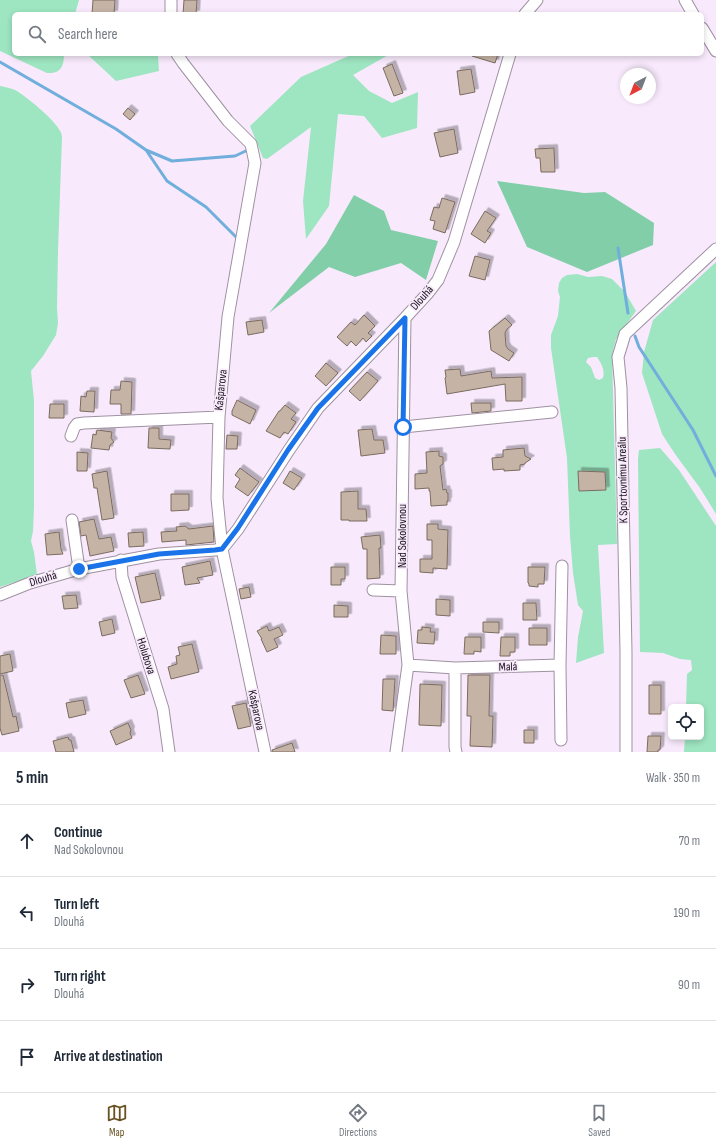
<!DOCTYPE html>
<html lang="en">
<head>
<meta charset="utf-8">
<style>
  body { margin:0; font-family:"Sofia Sans Condensed",sans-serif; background:#f2f2f3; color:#1f2937 }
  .controls { position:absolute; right:12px; bottom:12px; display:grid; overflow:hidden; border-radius:6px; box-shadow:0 2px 6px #0003 }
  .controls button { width:36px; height:36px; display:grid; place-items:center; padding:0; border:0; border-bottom:1px solid #e0e1e3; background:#fff; color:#1f2937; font:20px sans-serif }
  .compass { position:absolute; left:620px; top:68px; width:36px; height:36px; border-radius:50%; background:#fff; box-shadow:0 2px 6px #0003; rotate:222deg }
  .stop { position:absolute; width:12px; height:12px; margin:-9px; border:3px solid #1a73e8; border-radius:50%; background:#fff }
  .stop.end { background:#1a73e8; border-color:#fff; box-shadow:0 1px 4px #0008 }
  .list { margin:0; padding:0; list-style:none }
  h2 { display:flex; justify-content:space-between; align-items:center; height:52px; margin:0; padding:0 16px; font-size:17px }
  h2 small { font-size:13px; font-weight:400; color:#747a83 }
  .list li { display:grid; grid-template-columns:26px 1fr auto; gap:12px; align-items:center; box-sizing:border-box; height:72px; padding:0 16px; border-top:1px solid #e0e1e3 }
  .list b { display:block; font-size:15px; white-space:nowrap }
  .list p { margin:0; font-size:13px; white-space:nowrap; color:#747a83 }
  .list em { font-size:13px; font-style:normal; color:#747a83 }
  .icon { flex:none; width:22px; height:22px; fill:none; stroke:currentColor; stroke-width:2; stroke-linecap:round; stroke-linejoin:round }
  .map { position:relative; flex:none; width:716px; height:752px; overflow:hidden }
  .search { position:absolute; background:#fff; box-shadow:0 2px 6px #0003; left:12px; right:12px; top:12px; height:44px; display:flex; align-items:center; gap:10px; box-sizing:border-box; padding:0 14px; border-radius:6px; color:#747a83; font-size:15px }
  .sheet { height:340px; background:#fff }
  nav { display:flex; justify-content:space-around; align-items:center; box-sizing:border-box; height:56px; border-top:1px solid #e0e1e3; background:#fff; font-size:11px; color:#747a83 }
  nav a { display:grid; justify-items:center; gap:2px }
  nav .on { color:#685221 }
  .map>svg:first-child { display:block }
</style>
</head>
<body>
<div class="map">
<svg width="716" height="752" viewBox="0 0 716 752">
  <defs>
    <filter id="shadow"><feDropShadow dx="3.5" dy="-3.5" stdDeviation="0" flood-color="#0004"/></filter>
  </defs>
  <rect width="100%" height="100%" fill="#f8eafc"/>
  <path fill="#9ee5c1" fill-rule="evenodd" d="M0,0H79L75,14H14V54H64C64,66 61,74 47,73L0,51Z
    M87,54H150L158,56L159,71L116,81Z
    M353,54H390L353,75L369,91L392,103L418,92L417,128L382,138L364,116L338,114L329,206L306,239L303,201L311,127L267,159L263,158L250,126L301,77Z
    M0,86C5,87 11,88 15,90C26,96 55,120 60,131C61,131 62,136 62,137L58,251L57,308L58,323L56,335L43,356L31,371L34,401V507L33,531L31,541L34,552L37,575L0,587Z
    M716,262V514L700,488L675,454L662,434L642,373L644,352L653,320Z
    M577,274L588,277L602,276L612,279L625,292L636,311L616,339L612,354L617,544L598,545L604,653L576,663L578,637L583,611L578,605L573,573L570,536L567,458L551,348V335L558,316L560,297L558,291L559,283L562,278L567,275ZM593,357H597C602,364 605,371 603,378L599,380L595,378L591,367L586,362L588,358Z
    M660,448L679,470L716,526V752H684L685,737H701V707H686L687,674L692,670L691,660L680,659L663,653L640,652L638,459L639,450Z"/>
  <path fill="#82cea9" d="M497,181L584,193L605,192L654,223L653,245L587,272L527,247Z
    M354,195L384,211L391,230L438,241L426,280L401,263L355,277L329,267L269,313L326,244Z"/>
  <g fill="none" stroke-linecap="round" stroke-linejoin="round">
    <path stroke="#70aedc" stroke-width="3" d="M0,62L116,129L146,150L167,181L206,207L236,237
      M146,150L172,161L235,156L250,149
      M618,248L628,313
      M635,336L639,347L693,430L716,476"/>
  </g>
  <path fill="#c5b3a6" stroke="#7b6b5f" filter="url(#shadow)" d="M93,0H115L114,14H92Z
    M184,0H197L196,14H183Z
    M472,54H498L495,63L472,56Z
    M392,64L403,93L394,96L383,68Z
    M471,69L475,92L460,95L457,71Z
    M128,108L135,114L130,120L123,114Z
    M454,129L458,153L440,157L434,133Z
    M554,148L555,172H541L540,158H536L535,149Z
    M442,198L455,202L445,233L433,229L435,221L430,220L434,207L439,208Z
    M485,211L496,218L487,231L491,233L485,243L471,234Z
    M475,256L490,260L485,280L469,276Z
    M364,315L375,326L368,333L372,336L366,342L363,338L356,346L351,341L347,346L337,337L351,322L355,325Z
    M505,318L512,325L507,329L505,333L506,346L508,349L514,353L509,361L491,350L489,331Z
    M262,320L264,332L248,335L246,322Z
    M326,363L338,373L326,386L315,376Z
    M460,369L461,376L491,371L492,378L522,377V401H506L505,384L447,394L445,378L446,377L445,370Z
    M367,372L378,381L360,401L349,391Z
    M121,381L132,382L131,414H121V404H110L111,390H120Z
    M87,391H95L94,412L80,411L81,396L86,397Z
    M237,400L256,410L250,424L232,415V411Z
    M471,403H491V411L472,413Z
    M50,404H64V418H49Z
    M285,405L296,413L291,419L296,422L288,434L284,432L280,438L266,431L279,411H280Z
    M149,428H159V439L171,440L170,449L148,448Z
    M372,429L374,440H383L385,453L361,456L358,430Z
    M97,430L112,432L111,438L114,442L110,445L109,450L91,448L93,434L96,435Z
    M227,435L238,436L237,449H226Z
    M524,448L525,456L531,459L525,463V464L520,465V470L504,471V469L493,470L492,458L503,457V450Z
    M439,451V456L443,457V464L440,466L443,490L446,489L447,493H448V501H447V505L431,506L430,491H429V488L415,489V474L427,473L426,452Z
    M77,452L88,453L87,471H77Z
    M240,468L259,482L248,496L235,487L240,479L235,475Z
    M107,471L114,518L102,520L97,488H94L92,474Z
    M290,471L302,478L294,490L283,483Z
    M578,471L605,472L606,490L579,491Z
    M358,491V509H366L367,521H349V520H341V492Z
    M171,494H189V510L171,511Z
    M94,519L99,539L111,537L114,551L90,556L86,535L81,536L79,522Z
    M427,524H438V529L448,530L447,569L433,568V573L420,572V559H432V540H427Z
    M185,526L189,529L213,526L214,542L186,545V540L162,542L161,532L177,531L176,527Z
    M59,532L61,549L63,554L47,555L45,534Z
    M143,532L144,546L129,547L128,533Z
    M380,535L381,548H379L380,578L367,579V549H363L361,537Z
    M210,561L213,575L197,578L200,583L185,585L182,567Z
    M331,567H345V579H341V585H331Z
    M528,567H545L544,584H538V587L529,586V584L528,583Z
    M155,573L161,599L141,603L135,577Z
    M249,587L251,597L241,599L239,589Z
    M76,595L78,608L64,609L62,596Z
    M436,599L450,600V616L436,615Z
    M523,603H536L537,620H523Z
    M334,605L348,606V617H334Z
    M112,619L115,633L102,636L99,622Z
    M483,622H499V633L483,632Z
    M267,626L269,631L279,627L283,635L274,639L278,647L267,652L261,639H262L257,631Z
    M422,627L431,628L430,632H435L434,644L417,643L418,630H422Z
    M529,628H547V645H529Z
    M381,635L396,636V654H380Z
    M465,637H481V652L474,651V654H464Z
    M501,637H515V652H510V656H500Z
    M192,644L199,672L171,679L168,667L177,664L176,656L180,655L178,647Z
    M10,654L13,671L0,674V656Z
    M0,675H3L13,717L16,716L19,731L2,735L0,728Z
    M138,675L145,694L131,698L124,680Z
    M468,675H490L489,716H493L492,747L470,746L471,716H467Z
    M383,679H395L393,711L382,710Z
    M420,684L442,685L441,726L419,725Z
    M649,685H661V714H649Z
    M83,700L86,714L69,718L66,703Z
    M246,703L251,726L238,729L232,706Z
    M128,723L131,730L130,733L132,738L116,745L110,731Z
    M524,730H534V743H524Z
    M648,736H661L660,750H658V752H647Z
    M68,737L69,740H71L74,752H56L53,741Z
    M292,743L295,752H272V750Z"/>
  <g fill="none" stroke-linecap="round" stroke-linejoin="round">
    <defs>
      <path id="street" d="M685,0L693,14
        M171,14V0
        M525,14L537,0
        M702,28L716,51
        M177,54L183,63L228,121L251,144L255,163L228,317L219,417L217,498L222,549L265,752
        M403,427L552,412
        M71,436L74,428L77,424L84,423L219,417
        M72,520L79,569
        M121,560L122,577L163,709L169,752
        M373,590L401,591
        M0,595L30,583L79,569L159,554L215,550L222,549L238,529L289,450L318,408L405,318L428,293L438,280L454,242L510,54
        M408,665L455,668L560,665L561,740
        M560,665L562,566
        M455,668V747L456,752
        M396,752L408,665L401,591L405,318
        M626,752V652L621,388L618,357L625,334L716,249"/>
    </defs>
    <use href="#street" stroke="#9e91a1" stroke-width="13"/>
    <use href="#street" stroke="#fff" stroke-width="11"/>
  </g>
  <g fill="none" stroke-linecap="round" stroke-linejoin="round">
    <path stroke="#1a73e8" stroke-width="5" d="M79,569L159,554L215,550L222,549L238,528L288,450L318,408L405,318L403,427"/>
  </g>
  <g text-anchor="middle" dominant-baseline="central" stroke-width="3.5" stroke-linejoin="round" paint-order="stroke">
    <g font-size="12" fill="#171218" stroke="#f8eafc">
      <text transform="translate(422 298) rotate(-49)">Dlouhá</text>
      <text transform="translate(221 390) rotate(-84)">Kašparova</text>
      <text transform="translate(623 480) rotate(-91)">K Sportovnímu Areálu</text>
      <text transform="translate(402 536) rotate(-90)">Nad Sokolovnou</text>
      <text transform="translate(43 579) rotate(-17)">Dlouhá</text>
      <text transform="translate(146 656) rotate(72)">Holubova</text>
      <text transform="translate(508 667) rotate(-2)">Malá</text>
      <text transform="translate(256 710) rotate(78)">Kašparova</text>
    </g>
  </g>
</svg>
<div class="controls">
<button><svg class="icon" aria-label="locate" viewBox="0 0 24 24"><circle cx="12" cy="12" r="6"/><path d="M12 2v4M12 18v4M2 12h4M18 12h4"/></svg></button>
</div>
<svg class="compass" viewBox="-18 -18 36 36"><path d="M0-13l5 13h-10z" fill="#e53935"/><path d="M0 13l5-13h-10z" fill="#747a83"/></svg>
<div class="stop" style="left:403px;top:427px"></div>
<div class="stop end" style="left:79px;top:569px"></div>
<div class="search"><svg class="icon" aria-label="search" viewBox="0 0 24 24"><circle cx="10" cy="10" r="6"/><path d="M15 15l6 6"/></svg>Search here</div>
</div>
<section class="sheet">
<h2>5 min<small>Walk · 350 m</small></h2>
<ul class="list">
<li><svg class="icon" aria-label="ahead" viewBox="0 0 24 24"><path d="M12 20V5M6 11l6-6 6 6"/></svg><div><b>Continue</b><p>Nad Sokolovnou</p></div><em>70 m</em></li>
<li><svg class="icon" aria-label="left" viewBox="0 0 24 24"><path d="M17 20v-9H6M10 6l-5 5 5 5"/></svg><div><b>Turn left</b><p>Dlouhá</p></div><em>190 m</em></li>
<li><svg class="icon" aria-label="right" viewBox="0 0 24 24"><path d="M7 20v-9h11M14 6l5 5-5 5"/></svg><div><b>Turn right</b><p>Dlouhá</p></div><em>90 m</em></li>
<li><svg class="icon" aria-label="arrive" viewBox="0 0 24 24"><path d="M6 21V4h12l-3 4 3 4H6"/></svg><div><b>Arrive at destination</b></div></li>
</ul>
</section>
<nav>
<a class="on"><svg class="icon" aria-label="map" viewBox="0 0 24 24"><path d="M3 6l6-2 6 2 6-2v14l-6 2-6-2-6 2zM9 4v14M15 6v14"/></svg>Map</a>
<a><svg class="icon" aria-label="directions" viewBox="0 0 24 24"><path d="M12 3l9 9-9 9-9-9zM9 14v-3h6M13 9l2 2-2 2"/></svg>Directions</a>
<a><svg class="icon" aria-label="saved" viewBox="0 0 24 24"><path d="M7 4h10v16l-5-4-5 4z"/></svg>Saved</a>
</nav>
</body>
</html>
